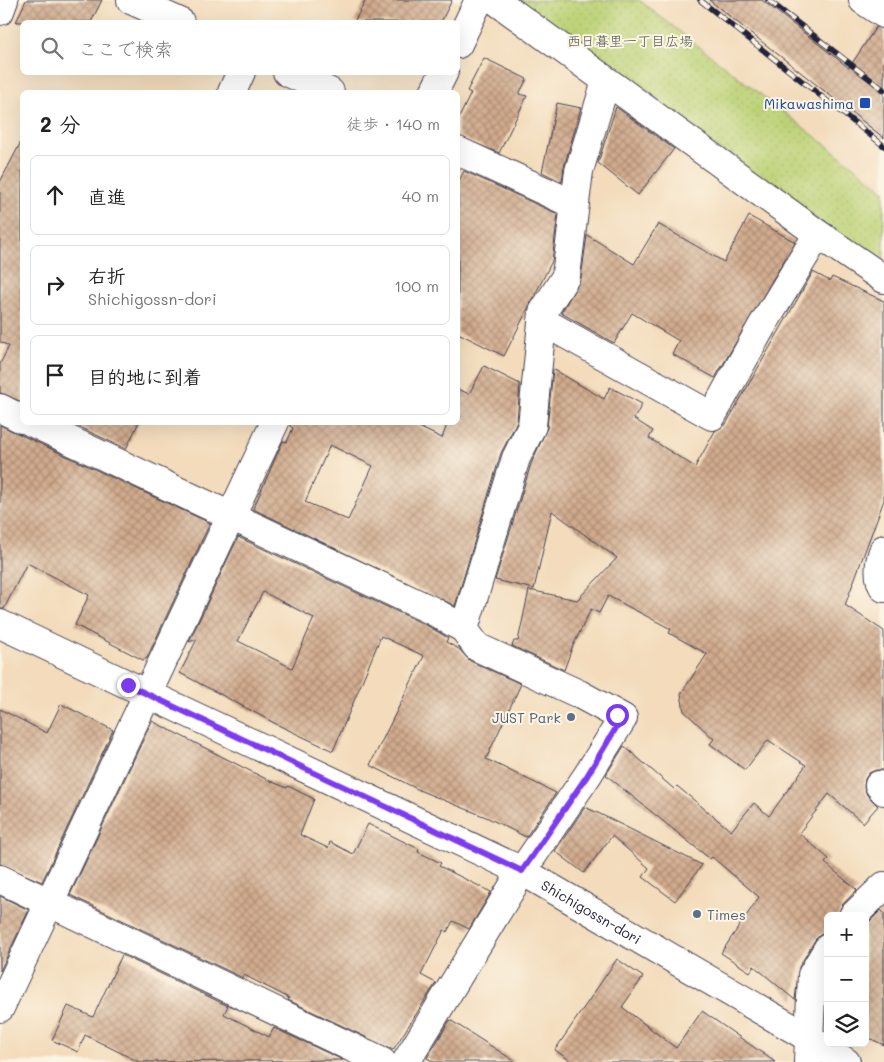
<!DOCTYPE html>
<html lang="ja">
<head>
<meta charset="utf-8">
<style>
  body { margin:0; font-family:Mali,"Klee One",sans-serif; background:#f6f6f6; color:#222 }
  .controls { position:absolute; right:15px; bottom:15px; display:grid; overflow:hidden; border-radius:8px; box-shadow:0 5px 20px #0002 }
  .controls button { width:45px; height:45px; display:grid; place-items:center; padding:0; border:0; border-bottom:1px solid #e0e0e0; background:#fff; color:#222; font:25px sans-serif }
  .stop { position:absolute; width:15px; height:15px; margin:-11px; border:4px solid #7c3aed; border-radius:50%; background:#fff }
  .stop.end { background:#7c3aed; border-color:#fff; box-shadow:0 1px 5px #0008 }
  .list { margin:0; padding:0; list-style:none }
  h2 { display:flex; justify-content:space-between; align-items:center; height:65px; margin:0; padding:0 20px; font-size:21px }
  h2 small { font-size:16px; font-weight:400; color:#767676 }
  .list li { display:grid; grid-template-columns:32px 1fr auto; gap:15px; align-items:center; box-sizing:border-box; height:80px; margin:0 10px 10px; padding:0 10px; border:1px solid #e0e0e0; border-radius:8px }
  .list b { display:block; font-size:19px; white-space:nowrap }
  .list p { margin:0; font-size:16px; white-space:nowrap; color:#767676 }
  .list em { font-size:16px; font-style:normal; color:#767676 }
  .icon { flex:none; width:28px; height:28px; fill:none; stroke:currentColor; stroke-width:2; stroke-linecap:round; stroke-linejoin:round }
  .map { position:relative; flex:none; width:884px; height:1062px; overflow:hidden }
  .search { position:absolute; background:#fff; box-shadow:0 5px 20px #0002; left:20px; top:20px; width:440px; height:55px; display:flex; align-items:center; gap:12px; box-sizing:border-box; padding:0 18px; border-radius:8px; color:#767676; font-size:19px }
  .panel { position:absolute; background:#fff; box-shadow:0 5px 20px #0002; left:20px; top:90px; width:440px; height:335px; border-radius:8px }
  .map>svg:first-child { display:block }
</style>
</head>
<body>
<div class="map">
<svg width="884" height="1062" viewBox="0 0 884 1062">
  <defs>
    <pattern id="green-dots" width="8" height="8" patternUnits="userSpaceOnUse" patternTransform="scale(1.25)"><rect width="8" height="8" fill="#bcd276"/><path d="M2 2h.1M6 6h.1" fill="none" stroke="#a1b467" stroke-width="1.8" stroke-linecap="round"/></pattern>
    <pattern id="building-cross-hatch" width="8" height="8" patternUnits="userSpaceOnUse" patternTransform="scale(1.25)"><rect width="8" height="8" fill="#d1ab8d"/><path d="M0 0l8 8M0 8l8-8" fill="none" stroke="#a98b74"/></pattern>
  </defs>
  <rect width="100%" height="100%" fill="#fcf5e5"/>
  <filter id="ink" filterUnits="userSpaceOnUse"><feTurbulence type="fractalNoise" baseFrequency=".02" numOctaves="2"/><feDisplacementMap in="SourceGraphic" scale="10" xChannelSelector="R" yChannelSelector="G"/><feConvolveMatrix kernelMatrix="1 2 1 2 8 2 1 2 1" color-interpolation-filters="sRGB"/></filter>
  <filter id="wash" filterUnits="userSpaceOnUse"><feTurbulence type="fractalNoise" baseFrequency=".0096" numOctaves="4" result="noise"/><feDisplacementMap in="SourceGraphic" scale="20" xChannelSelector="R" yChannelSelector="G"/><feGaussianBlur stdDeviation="1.12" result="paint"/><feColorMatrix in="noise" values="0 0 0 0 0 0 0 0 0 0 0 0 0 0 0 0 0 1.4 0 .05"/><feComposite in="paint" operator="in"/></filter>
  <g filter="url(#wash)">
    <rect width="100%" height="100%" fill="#f3dbbb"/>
    <path fill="url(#green-dots)" stroke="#6f7a58" d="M511,0H639L884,190V268Z"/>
    <g id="blocks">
      <path fill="url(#building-cross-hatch)" fill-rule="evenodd" d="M26,0H102L91,22H16Z
        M366,0H452L441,22H354Z
        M709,0H762L849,68L876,27L884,29V138Z
        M484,58L527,79L519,94L527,96L499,153L458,136V120L471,93L467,91Z
        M557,103L581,108L564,167L562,182L542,172Z
        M616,107L674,149L638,195L598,163Z
        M22,140V402L0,393V364L9,346L0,342V182Z
        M464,171L558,214L552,261L504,356L458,333V183Z
        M749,216L795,242L715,378L672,354L679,341L632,313L614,343L561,313L581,278L587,235L634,264L658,224L724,262Z
        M813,272L830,281L832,277L884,301V500L845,605L884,631V770H876L869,773L865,779L864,787L867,795L878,806L863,823L829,794L799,833L829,859L825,863L857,890L842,905L838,916H828V932L820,935L815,940L799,967L795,1000L754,966L750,972L721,953L759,897L712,857L710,859L606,775L624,746L674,789L677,786L731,831L754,803L769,816L806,765L768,740L745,770L710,744L714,739L684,711L681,694L707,654L669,633L671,629L608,596L599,613L591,609L572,648L564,670L512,646L514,641H518L529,590L577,600L617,558L552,511L534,589L495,580L531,464L547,428L553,369L604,399L610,387L642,404L634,419L653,431L649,438L695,467L715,431L726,424Z
        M484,366L520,384L517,422L501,453L455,606L253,509L283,441L287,442L293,428L290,426V422H408L442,438L448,422H458V389L469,394ZM330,445L373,466L348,520L305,502Z
        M69,422H139L126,449Z
        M0,425L210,523L147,658L143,660L75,625L89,595L27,563L4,609H0Z
        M238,537L426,625L448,638L446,642L459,649L470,661L521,684L486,759L556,793L526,837L486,817L421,791L370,765L424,656L381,636L333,751L280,726L180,673L197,639L189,642ZM263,592L314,618L292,668L238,641Z
        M61,704L113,730L42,882L0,864V709L47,733Z
        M152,721L270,781L287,788L288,786L314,799L300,835L328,848L330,842L353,854L368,824L419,849L418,852L441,863L439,866L491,892L469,929L453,921L447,932L444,930L421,975L436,983L393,1050L288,1000L289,998L244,975L243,978L70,895Z
        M585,807L600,814L702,865L675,901L643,877L649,868L612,836L584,873L555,851Z
        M0,896L29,910L0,971Z
        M881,910L884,913V1045L865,1036V926Z
        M122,955L228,1006L224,1014L269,1037L274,1028L343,1060L139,1062L85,1035L78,1052L52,1040L68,1006L93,1017Z
        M617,959L643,977L622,1007L676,1048L702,1011L775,1062H572L555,1050Z
        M450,1020L516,1062H434L427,1058Z"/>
    </g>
  </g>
  <g filter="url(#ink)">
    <use href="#blocks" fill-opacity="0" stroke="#413e4e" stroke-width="1"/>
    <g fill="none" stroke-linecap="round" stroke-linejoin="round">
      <defs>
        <path id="minor" d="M131,0L180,22
          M495,0L818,234L884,279
          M863,0L884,14
          M0,11L4,0
          M458,44L479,0
          M287,72L330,92
          M232,92L241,72
          M434,92L444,72
          M458,151L575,205
          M542,321L712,416L762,326L818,234
          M0,408L22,419
          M31,422L433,611L464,629L477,647L579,694L623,718L587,776L522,871L406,1062
          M884,549C879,560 877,578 884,588
          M464,629L516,458L532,426L543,312L566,276L579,171L606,81
          M879,785L884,791
          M0,879L382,1062
          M853,916L884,886
          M0,1008L275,422
          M808,1062L812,975L828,948"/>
        <g id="tertiary">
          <path id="s1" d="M0,624L522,871L809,1038L846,1062"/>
        </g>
      </defs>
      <use href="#minor" stroke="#413e4e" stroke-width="30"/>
      <use href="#tertiary" stroke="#413e4e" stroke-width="30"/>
      <use href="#minor" stroke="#fff" stroke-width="28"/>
      <use href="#tertiary" stroke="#fff" stroke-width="28"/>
      <defs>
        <path id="rail" d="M700,0L884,146
          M768,0L884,90"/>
      </defs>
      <use href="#rail" stroke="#22223b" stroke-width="5.5"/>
      <use href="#rail" stroke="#fcf5e5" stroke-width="4" stroke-dasharray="11" stroke-linecap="butt"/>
    </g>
  </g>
  <g fill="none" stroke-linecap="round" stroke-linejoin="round" filter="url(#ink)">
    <path stroke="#7c3aed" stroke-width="6" d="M128,685L522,871L587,776L622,718L617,715"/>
  </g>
  <rect fill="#1a4fb4" stroke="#fcf5e5" stroke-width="2" x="859" y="97" width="12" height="12" rx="2.5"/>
  <g fill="#5c6f8a" stroke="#fcf5e5" stroke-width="2">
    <circle cx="571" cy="717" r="5"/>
    <circle cx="697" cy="914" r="5"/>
  </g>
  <g text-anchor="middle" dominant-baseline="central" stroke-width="4" stroke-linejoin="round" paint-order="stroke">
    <g font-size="14" fill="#50574d" stroke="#fcf5e5">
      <text x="630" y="40">西日暮里一丁目広場</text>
    </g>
    <g font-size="14" fill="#164399" stroke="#fcf5e5" text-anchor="end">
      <text x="854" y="103">Mikawashima</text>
    </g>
    <g font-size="14" fill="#4e5e75" stroke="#fcf5e5" text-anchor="end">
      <text x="561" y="717">JUST Park</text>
      <text x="707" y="914" text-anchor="start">Times</text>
    </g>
    <g font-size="14" fill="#22223b" stroke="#fcf5e5">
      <text stroke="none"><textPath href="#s1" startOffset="658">Shichigossn-dori</textPath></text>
    </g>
  </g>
</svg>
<div class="controls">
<button>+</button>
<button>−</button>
<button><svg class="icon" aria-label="layers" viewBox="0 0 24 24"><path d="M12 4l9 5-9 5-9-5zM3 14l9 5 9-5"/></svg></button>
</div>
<div class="stop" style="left:617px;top:715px"></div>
<div class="stop end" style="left:128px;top:685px"></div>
<div class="search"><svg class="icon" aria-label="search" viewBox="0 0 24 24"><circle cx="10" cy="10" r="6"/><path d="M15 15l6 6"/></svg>ここで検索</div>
<section class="panel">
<h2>2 分<small>徒歩 · 140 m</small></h2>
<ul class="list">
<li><svg class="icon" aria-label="ahead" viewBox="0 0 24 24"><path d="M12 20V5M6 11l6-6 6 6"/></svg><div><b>直進</b></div><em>40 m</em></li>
<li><svg class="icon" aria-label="right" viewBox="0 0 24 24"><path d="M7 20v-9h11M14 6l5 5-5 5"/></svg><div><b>右折</b><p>Shichigossn-dori</p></div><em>100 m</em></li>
<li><svg class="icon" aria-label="arrive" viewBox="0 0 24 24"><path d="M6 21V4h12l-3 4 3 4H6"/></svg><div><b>目的地に到着</b></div></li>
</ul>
</section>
</div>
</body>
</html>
